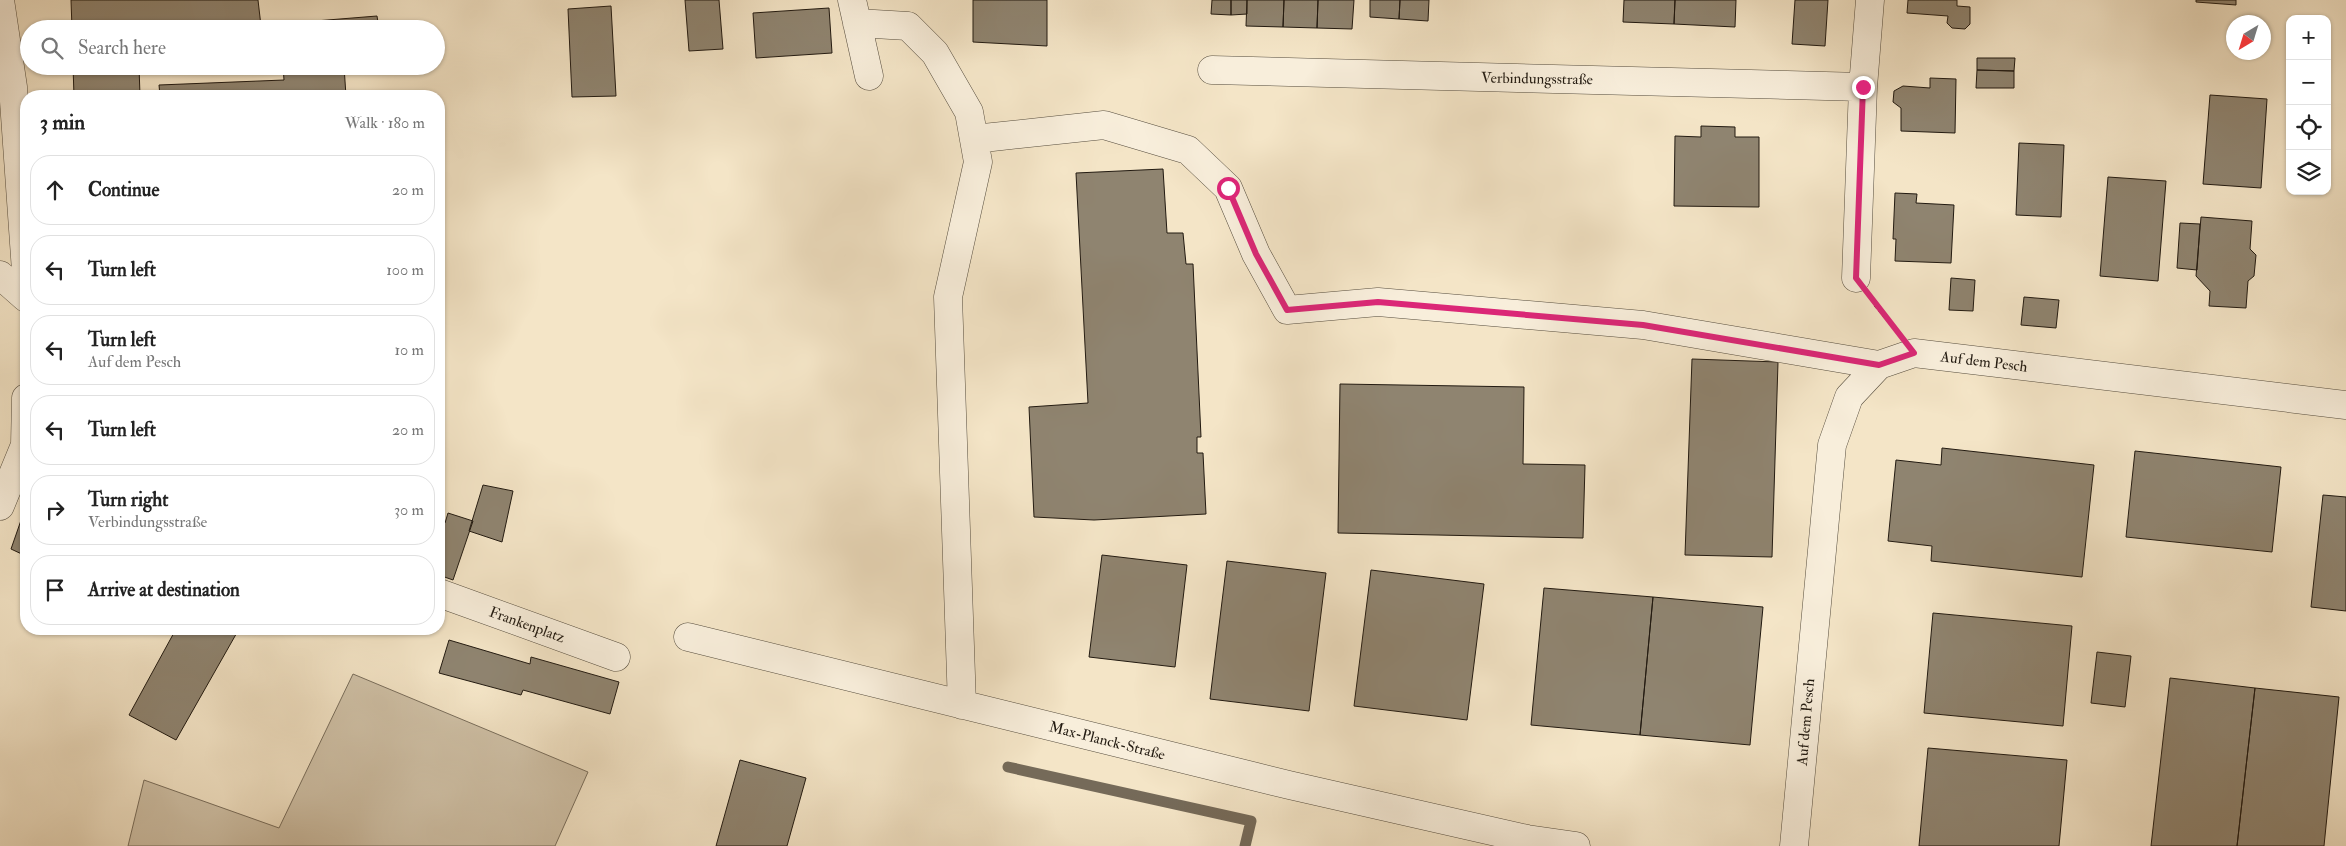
<!DOCTYPE html>
<html lang="en">
<head>
<meta charset="utf-8">
<style>
  body { margin:0; font-family:"IM FELL Double Pica",serif; background:#f2f2f2; color:#222 }
  .controls { position:absolute; right:15px; top:15px; display:grid; overflow:hidden; border-radius:10px; box-shadow:0 1px 4px #0004 }
  .controls button { width:45px; height:45px; display:grid; place-items:center; padding:0; border:0; border-bottom:1px solid #e0e0e0; background:#fff; color:#222; font:25px sans-serif }
  .compass { position:absolute; left:2226px; top:15px; width:45px; height:45px; border-radius:50%; background:#fff; box-shadow:0 1px 4px #0004; rotate:218deg }
  .stop { position:absolute; width:15px; height:15px; margin:-11px; border:4px solid #db2777; border-radius:50%; background:#fff }
  .stop.end { background:#db2777; border-color:#fff; box-shadow:0 1px 5px #0008 }
  .list { margin:0; padding:0; list-style:none }
  h2 { display:flex; justify-content:space-between; align-items:center; height:65px; margin:0; padding:0 20px; font-size:21px }
  h2 small { font-size:16px; font-weight:400; color:#767676 }
  .list li { display:grid; grid-template-columns:32px 1fr auto; gap:15px; align-items:center; box-sizing:border-box; height:70px; margin:0 10px 10px; padding:0 10px; border:1px solid #e0e0e0; border-radius:20px }
  .list b { display:block; font-size:19px; white-space:nowrap }
  .list p { margin:0; font-size:16px; white-space:nowrap; color:#767676 }
  .list em { font-size:16px; font-style:normal; color:#767676 }
  .icon { flex:none; width:28px; height:28px; fill:none; stroke:currentColor; stroke-width:2; stroke-linecap:round; stroke-linejoin:round }
  .map { position:relative; flex:none; width:2346px; height:846px; overflow:hidden }
  .search { position:absolute; background:#fff; box-shadow:0 1px 4px #0004; left:20px; top:20px; width:425px; height:55px; display:flex; align-items:center; gap:12px; box-sizing:border-box; padding:0 18px; border-radius:28px; color:#767676; font-size:19px }
  .panel { position:absolute; background:#fff; box-shadow:0 1px 4px #0004; left:20px; top:90px; width:425px; height:545px; border-radius:20px }
  .map>svg:first-child { display:block }
</style>
</head>
<body>
<div class="map">
<svg width="2346" height="846" viewBox="0 0 2346 846">
  <rect width="100%" height="100%" fill="#f4e5c7"/>
  <filter id="stains"><feTurbulence type="fractalNoise" baseFrequency=".004" numOctaves="4"/><feColorMatrix values="0 0 0 0 .2 0 0 0 0 .09 0 0 0 0 .02 0 0 0 .5 -.17"/></filter>
  <radialGradient id="worn" r=".72"><stop offset=".6" stop-color="#630" stop-opacity="0"/><stop offset="1" stop-color="#630" stop-opacity=".3"/></radialGradient>
  <path fill="#d0c2a8" stroke="#796e5c" d="M353,674L588,772L555,846H128L144,780L279,828Z"/>
  <g fill="none" stroke-linecap="round" stroke-linejoin="round">
    <path stroke="#756a59" stroke-width="11" d="M1008,767L1251,821L1245,846"/>
  </g>
  <path fill="#8f8470" stroke="#221a11" d="M71,0H258L261,26L223,29H72Z
    M685,0H719L723,49L689,51Z
    M973,0H1047V46L973,42Z
    M1212,0H1231V15L1211,14Z
    M1231,0H1247V14L1231,15Z
    M1247,0H1284L1283,27L1246,26Z
    M1284,0H1318L1317,28L1283,27Z
    M1318,0H1354L1352,29L1317,28Z
    M1370,0H1400L1399,19L1370,17Z
    M1400,0H1429L1428,21L1399,19Z
    M1624,0H1675L1674,24L1623,22Z
    M1675,0H1736L1735,27L1674,24Z
    M1795,0H1828L1825,46L1792,44Z
    M1908,0H1957V6L1970,7V24L1965,29L1952,28L1947,23L1948,16L1907,13Z
    M2196,0H2236V5L2196,2Z
    M611,6L616,96L572,97L568,9Z
    M829,8L832,53L756,58L753,13Z
    M377,16L379,29H279L278,24Z
    M1977,58H2015L2014,71L1977,70Z
    M73,66H139L140,96H74Z
    M283,66H344L346,96H160L159,85L284,80Z
    M1977,70L2014,71V88H1976Z
    M1930,78L1956,79L1955,133L1901,131V108L1893,102L1894,91L1903,86L1930,88Z
    M2210,95L2267,99L2261,188L2203,184Z
    M1701,126L1735,127V137H1759V207L1674,206L1675,136L1701,137Z
    M2019,143L2064,145L2061,217L2016,215Z
    M1163,169L1167,233H1183L1186,264H1193L1201,437H1197V453H1203L1206,514L1094,520L1034,517L1029,407L1088,403L1076,173Z
    M2108,177L2166,181L2158,281L2100,276Z
    M1895,193L1917,194L1916,203L1954,205L1951,263L1895,261L1896,239H1893Z
    M2201,217L2252,221L2250,249L2256,255L2254,276L2248,281L2246,308L2209,306L2210,291L2196,276Z
    M2180,223L2200,224L2197,270L2177,268Z
    M1951,278L1975,280L1973,311L1949,310Z
    M2024,297L2059,300L2056,328L2021,325Z
    M1692,359L1778,362L1772,557L1685,555Z
    M1340,384L1524,387L1523,464L1585,465L1583,538L1338,533Z
    M1942,448L2094,465L2082,577L1931,561L1932,546L1888,541L1896,460L1941,465Z
    M2135,451L2281,467L2272,552L2126,537Z
    M483,485L513,491L502,542L469,531Z
    M2323,495L2346,497V611L2311,607Z
    M26,506V556L11,549Z
    M448,513L473,521L453,580L439,575V521L445,523Z
    M1102,555L1187,565L1175,667L1089,657Z
    M1227,561L1326,573L1309,711L1210,699Z
    M1371,570L1484,584L1467,720L1354,706Z
    M1544,588L1653,597L1640,735L1531,725Z
    M1653,597L1763,607L1750,745L1640,735Z
    M1933,613L2072,626L2063,726L1924,713Z
    M176,629H239L176,740L129,715Z
    M449,640L530,664L531,657L619,682L610,714L523,690L521,695L439,673Z
    M2097,652L2131,656L2125,707L2091,703Z
    M2170,678L2255,688L2237,846H2151Z
    M2255,688L2339,697L2324,846H2237Z
    M1928,748L2067,760L2059,846H1919Z
    M740,760L806,778L787,846H716Z"/>
  <g fill="none" stroke-linecap="round" stroke-linejoin="round">
    <defs>
      <path id="minor" d="M0,0L13,87L26,271
        M852,0L869,76
        M857,23L908,26L935,53L969,112L978,162L948,297L962,705
        M1212,70L1863,87
        M974,139L1104,125L1188,150L1228,188L1256,254L1287,310L1378,302L1643,325L1879,365
        M0,275L26,298
        M1856,278L1863,87L1870,0
        M0,506L25,445L26,398
        M439,593L616,657
        M688,637L1289,785L1527,839L1576,846
        M1794,846L1832,445L1849,397L1879,365L1914,353L2346,405"/>
    </defs>
    <use href="#minor" stroke="#564d3e" stroke-width="29"/>
    <path stroke="#221a11" stroke-width="3" stroke-dasharray="4 2.5" stroke-linecap="butt" d="M1875,305L1892,325"/>
    <use href="#minor" stroke="#f8eedb" stroke-width="28"/>
  </g>
  <g fill="none" stroke-linecap="round" stroke-linejoin="round">
    <path stroke="#db2777" stroke-width="6" d="M1228,188L1256,254L1287,310L1378,302L1643,325L1879,365L1914,353L1856,278L1863,87"/>
  </g>
  <g text-anchor="middle" dominant-baseline="central" stroke-width="5" stroke-linejoin="round" paint-order="stroke">
    <g font-size="15" fill="#221a11" stroke="#f8eedb">
      <text transform="translate(1537 79) rotate(1)">Verbindungsstraße</text>
      <text transform="translate(1984 362) rotate(7)">Auf dem Pesch</text>
      <text transform="translate(527 625) rotate(20)">Frankenplatz</text>
      <text transform="translate(1806 722) rotate(-85)">Auf dem Pesch</text>
      <text transform="translate(1107 741) rotate(14)">Max-Planck-Straße</text>
    </g>
  </g>
  <rect width="100%" height="100%" filter="url(#stains)"/>
  <rect width="100%" height="100%" fill="url(#worn)"/>
</svg>
<div class="controls">
<button>+</button>
<button>−</button>
<button><svg class="icon" aria-label="locate" viewBox="0 0 24 24"><circle cx="12" cy="12" r="6"/><path d="M12 2v4M12 18v4M2 12h4M18 12h4"/></svg></button>
<button><svg class="icon" aria-label="layers" viewBox="0 0 24 24"><path d="M12 4l9 5-9 5-9-5zM3 14l9 5 9-5"/></svg></button>
</div>
<svg class="compass" viewBox="-18 -18 36 36"><path d="M0-13l5 13h-10z" fill="#e53935"/><path d="M0 13l5-13h-10z" fill="#767676"/></svg>
<div class="stop" style="left:1228px;top:188px"></div>
<div class="stop end" style="left:1863px;top:87px"></div>
<div class="search"><svg class="icon" aria-label="search" viewBox="0 0 24 24"><circle cx="10" cy="10" r="6"/><path d="M15 15l6 6"/></svg>Search here</div>
<section class="panel">
<h2>3 min<small>Walk · 180 m</small></h2>
<ul class="list">
<li><svg class="icon" aria-label="ahead" viewBox="0 0 24 24"><path d="M12 20V5M6 11l6-6 6 6"/></svg><div><b>Continue</b></div><em>20 m</em></li>
<li><svg class="icon" aria-label="left" viewBox="0 0 24 24"><path d="M17 20v-9H6M10 6l-5 5 5 5"/></svg><div><b>Turn left</b></div><em>100 m</em></li>
<li><svg class="icon" aria-label="left" viewBox="0 0 24 24"><path d="M17 20v-9H6M10 6l-5 5 5 5"/></svg><div><b>Turn left</b><p>Auf dem Pesch</p></div><em>10 m</em></li>
<li><svg class="icon" aria-label="left" viewBox="0 0 24 24"><path d="M17 20v-9H6M10 6l-5 5 5 5"/></svg><div><b>Turn left</b></div><em>20 m</em></li>
<li><svg class="icon" aria-label="right" viewBox="0 0 24 24"><path d="M7 20v-9h11M14 6l5 5-5 5"/></svg><div><b>Turn right</b><p>Verbindungsstraße</p></div><em>30 m</em></li>
<li><svg class="icon" aria-label="arrive" viewBox="0 0 24 24"><path d="M6 21V4h12l-3 4 3 4H6"/></svg><div><b>Arrive at destination</b></div></li>
</ul>
</section>
</div>
</body>
</html>
